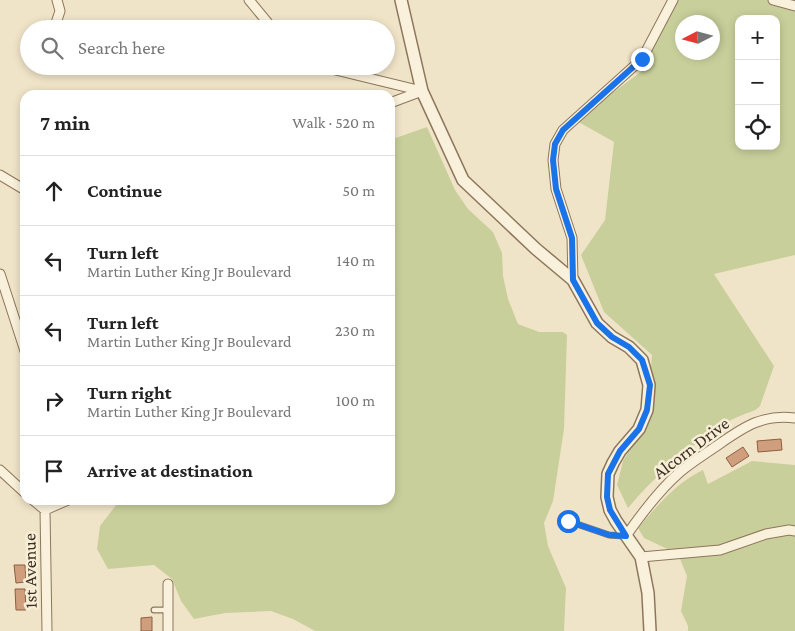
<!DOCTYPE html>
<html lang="en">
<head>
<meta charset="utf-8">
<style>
  body { margin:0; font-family:"Crimson Pro",serif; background:#f6f6f6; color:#222 }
  .controls { position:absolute; right:15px; top:15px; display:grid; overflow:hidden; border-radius:10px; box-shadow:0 2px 8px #0003 }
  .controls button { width:45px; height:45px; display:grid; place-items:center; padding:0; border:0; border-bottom:1px solid #e0e0e0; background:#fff; color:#222; font:25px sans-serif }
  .compass { position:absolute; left:675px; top:15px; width:45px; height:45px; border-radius:50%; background:#fff; box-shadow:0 2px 8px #0003; rotate:264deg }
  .stop { position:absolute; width:15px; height:15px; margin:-11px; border:4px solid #1a73e8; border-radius:50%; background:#fff }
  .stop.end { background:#1a73e8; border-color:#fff; box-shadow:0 1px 5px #0008 }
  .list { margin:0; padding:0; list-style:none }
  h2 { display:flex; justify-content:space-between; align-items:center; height:65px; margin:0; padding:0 20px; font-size:21px }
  h2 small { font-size:16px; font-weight:400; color:#767676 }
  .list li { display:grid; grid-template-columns:32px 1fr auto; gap:15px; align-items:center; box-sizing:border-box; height:70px; padding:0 20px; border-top:1px solid #e0e0e0 }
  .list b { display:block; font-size:19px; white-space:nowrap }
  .list p { margin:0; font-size:16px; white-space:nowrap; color:#767676 }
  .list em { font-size:16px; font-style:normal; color:#767676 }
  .icon { flex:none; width:28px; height:28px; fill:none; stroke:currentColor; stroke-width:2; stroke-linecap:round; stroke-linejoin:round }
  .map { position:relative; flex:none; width:795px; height:631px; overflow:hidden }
  .search { position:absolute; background:#fff; box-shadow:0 2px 8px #0003; left:20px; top:20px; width:375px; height:55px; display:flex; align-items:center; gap:12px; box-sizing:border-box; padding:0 18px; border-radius:28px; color:#767676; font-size:19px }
  .panel { position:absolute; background:#fff; box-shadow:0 2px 8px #0003; left:20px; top:90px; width:375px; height:415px; border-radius:15px }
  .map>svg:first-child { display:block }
</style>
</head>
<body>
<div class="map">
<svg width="795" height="631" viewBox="0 0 795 631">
  <rect width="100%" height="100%" fill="#f0e4c8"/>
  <path fill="#c9cf9b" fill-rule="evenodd" d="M670,0H795V255L714,274L774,366L760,406C755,412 748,412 740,416C732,419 724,424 717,429C683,451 654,477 628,508L617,485L623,461L646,423L652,355L604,312L581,255L605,220L614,142L575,120L645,69ZM739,19H776V146H739ZM682,22H712V52H682Z
    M427,127L455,190L468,209L493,232L502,253L503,276L508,299L518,324L539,332H563L567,335L564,429L553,501L544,523L548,546L566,588L564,631H315L293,619L271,611L225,613L194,619L181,601L172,579L154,565L108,569L97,549L100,526L120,500H390V140Z
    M752,461L795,465V631H688V626L681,611L687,576L678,554L644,538L638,528C658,505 676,483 703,470L708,484Z"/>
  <path fill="#cf9f7d" stroke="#8d5f41" d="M781,439L782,450L758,452L757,441Z
    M743,447L749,456L732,467L726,458Z
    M14,565H25L26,582L16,583Z
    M15,589H25L26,610H16Z
    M152,617V631H141V618Z"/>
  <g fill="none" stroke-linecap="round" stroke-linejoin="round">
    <defs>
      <path id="service" d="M568,521L609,535L624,536
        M154,610H168"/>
      <path id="minor" d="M249,0L273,29
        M773,0L795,6
        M40,29L45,26L54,27
        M54,29L60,11L57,0
        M319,66L422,91
        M390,103L422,91
        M0,175L25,190
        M0,274L25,351
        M573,280L572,238L556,189L553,160L555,144L563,130L642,59L673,0
        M0,470L25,493
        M33,500L45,510
        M45,510L47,631
        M45,510L68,500
        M626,536C642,513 659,490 680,472C692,462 705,454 718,445C744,427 762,414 795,418
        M641,557L720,550L766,534L789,530L795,531
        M168,631V584"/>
      <path id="tertiary" d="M401,0L422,91L463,180L536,249L573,280L597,323L612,337L629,347L642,360L649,385L647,410L639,429L620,451L613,463L608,474L607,497L610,510L616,521L641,557L648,593L650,631"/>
    </defs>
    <use href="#service" stroke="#8d765c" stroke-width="7"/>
    <use href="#minor" stroke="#8d765c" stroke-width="11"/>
    <use href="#tertiary" stroke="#8d765c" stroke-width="14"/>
    <use href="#service" stroke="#faf1dc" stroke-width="4.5"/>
    <use href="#minor" stroke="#faf1dc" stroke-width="9"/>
    <use href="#tertiary" stroke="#faf1dc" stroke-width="11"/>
  </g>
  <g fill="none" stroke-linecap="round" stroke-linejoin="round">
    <path stroke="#1a73e8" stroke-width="6" d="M568,521L609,535L626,536L610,510L607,497L608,474L620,451L639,429L647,410L650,385L642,360L629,347L612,337L597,323L573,280L572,238L556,189L553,160L555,144L563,130L642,59"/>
  </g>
  <g text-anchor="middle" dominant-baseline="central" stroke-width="5" stroke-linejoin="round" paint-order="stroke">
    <g font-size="18" fill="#3d2e20" stroke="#f7eed8">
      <text transform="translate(691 448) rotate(-37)">Alcorn Drive</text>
      <text transform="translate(30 571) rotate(-91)">1st Avenue</text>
    </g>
  </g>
</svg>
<div class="controls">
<button>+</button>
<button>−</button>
<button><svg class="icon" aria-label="locate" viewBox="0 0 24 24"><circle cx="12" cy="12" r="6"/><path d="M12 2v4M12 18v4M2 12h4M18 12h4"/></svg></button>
</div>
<svg class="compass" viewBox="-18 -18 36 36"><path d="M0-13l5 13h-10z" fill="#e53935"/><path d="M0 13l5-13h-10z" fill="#767676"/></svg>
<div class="stop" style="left:568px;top:521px"></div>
<div class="stop end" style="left:642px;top:59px"></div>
<div class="search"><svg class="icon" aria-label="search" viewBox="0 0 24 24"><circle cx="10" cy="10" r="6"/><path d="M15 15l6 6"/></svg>Search here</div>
<section class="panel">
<h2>7 min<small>Walk · 520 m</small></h2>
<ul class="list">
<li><svg class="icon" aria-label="ahead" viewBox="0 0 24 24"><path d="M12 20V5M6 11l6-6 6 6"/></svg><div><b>Continue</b></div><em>50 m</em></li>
<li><svg class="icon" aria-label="left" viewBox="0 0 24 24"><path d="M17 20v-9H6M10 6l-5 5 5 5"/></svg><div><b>Turn left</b><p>Martin Luther King Jr Boulevard</p></div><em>140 m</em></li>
<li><svg class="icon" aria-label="left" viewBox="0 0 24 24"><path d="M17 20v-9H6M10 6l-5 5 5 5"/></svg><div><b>Turn left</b><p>Martin Luther King Jr Boulevard</p></div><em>230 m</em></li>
<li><svg class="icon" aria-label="right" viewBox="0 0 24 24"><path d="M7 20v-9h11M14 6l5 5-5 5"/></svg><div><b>Turn right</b><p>Martin Luther King Jr Boulevard</p></div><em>100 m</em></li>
<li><svg class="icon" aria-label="arrive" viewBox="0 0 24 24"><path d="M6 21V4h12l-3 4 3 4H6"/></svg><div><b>Arrive at destination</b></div></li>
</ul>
</section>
</div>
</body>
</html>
